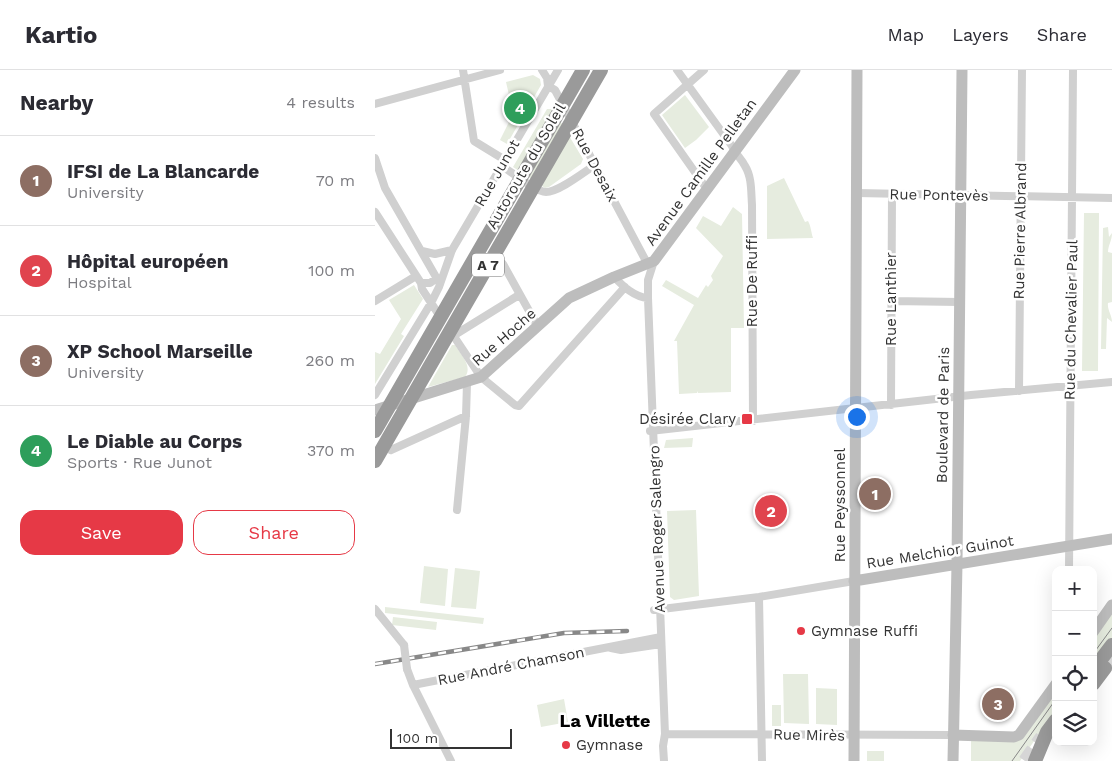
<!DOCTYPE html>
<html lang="en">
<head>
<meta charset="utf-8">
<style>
  body { margin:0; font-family:"Work Sans",sans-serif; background:#f2f2f3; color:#2b2b33 }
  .controls { position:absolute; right:15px; bottom:15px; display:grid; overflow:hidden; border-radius:10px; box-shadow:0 5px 20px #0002 }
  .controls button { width:45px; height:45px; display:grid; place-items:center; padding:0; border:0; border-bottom:1px solid #e1e1e2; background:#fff; color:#2b2b33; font:25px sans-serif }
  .scale { position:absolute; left:15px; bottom:12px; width:122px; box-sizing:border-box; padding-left:5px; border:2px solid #333; border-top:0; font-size:14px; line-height:18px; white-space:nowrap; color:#333; -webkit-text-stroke:4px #fff; paint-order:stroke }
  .you { position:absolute; left:481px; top:346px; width:18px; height:18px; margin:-12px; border:4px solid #fff; border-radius:50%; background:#1a73e8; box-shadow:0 0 0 8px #1a73e833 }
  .badge { display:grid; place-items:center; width:32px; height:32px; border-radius:50%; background:#e63946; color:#fff; font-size:16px; font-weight:700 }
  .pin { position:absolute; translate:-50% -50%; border:2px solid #fff; box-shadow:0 1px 5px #0006 }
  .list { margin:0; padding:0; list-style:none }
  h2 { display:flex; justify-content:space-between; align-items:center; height:65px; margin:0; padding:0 20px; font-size:21px }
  h2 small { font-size:16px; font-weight:400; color:#7c7c81 }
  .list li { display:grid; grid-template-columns:32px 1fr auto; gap:15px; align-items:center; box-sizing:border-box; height:90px; padding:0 20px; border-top:1px solid #e1e1e2 }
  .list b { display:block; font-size:19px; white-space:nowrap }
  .list p { margin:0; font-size:16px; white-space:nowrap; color:#7c7c81 }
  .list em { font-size:16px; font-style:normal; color:#7c7c81 }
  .actions { display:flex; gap:10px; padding:15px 20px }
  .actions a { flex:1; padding:11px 0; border:1px solid #e63946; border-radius:15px; text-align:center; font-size:18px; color:#e63946 }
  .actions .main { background:#e63946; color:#fff }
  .icon { flex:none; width:28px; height:28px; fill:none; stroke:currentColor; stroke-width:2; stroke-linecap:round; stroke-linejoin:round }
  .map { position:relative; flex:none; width:737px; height:691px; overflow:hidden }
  header { display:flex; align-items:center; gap:30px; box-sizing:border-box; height:70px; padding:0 25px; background:#fff; border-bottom:1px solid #e1e1e2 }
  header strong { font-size:24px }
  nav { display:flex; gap:28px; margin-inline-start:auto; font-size:18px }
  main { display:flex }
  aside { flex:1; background:#fff }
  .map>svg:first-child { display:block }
</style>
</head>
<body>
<header>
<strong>Kartio</strong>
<nav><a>Map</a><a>Layers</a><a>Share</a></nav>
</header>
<main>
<aside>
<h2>Nearby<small>4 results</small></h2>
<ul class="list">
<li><span class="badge" style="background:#8d6e63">1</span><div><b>IFSI de La Blancarde</b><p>University</p></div><em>70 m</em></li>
<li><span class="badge" style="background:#e0444e">2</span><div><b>Hôpital européen</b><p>Hospital</p></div><em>100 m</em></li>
<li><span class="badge" style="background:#8d6e63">3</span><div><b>XP School Marseille</b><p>University</p></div><em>260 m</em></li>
<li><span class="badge" style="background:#2e9e5b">4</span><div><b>Le Diable au Corps</b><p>Sports · Rue Junot</p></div><em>370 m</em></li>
</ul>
<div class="actions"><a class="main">Save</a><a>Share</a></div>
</aside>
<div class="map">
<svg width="737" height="691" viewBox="0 0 737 691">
  <rect width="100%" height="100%" fill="#fff"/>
  <path fill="#e6ecdf" d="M158,5L165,9L166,15L132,74L125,70L139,42L135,40L138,35L136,34L131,12Z
    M310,25L334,57L321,70L310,78L287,45Z
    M172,39H178L208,89L206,94L174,117L170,118L138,97Z
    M409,108L430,152L433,151C436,156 436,162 438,168L392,169V116Z
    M358,137L367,144L369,258H356V322L323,323V321L322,323L304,324L302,271H299L319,235L287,216L291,210L323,228L331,215L333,217L338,210L336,206L348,186L321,158L328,146L346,156Z
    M709,143H724L723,301H707Z
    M733,157L734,167L737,163C737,171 733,175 733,182L737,183V232L733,233C732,240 737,245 737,252L732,248L731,279H726L728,158Z
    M39,215L48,229L26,264L29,266L0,314V282L5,284L26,249L14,230Z
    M77,275H80C86,285 98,296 90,307L53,317Z
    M318,368L317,377L289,378L291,370Z
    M321,440L324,526L299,530L295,527L292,441Z
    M49,496L73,499L70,536L45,533Z
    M80,498L105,501L101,539L76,537Z
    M10,537L109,548L108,554L10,543Z
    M737,541V568L718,590V567Z
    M18,547L62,552L61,560L17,555Z
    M408,604H433L434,654L409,653Z
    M441,618L462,619V655L441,654Z
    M681,621V640L645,691H596V671L642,670Z
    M189,629L193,652L166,657L162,635Z
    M397,635H406V656H397Z
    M492,681H509V691H492Z"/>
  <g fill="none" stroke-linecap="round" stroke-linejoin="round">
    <path stroke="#d6d6d6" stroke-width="14" stroke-dasharray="14 7" stroke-linecap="butt" d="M730,598L737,587
      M650,691L667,667"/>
    <path stroke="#d0d0d0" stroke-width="8" d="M88,0L99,71L130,90
      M167,0L172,8L173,16L180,20L272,193
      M302,0L357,76C360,84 366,88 370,96C377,107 376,122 377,135L378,351
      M329,0L279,44L329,115L333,117
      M0,34L125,0
      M0,88L10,118L65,214
      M127,96C137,102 160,122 171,122C184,122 209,102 220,95
      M482,123L737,128
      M0,142L46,213L47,219L66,248
      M47,181L60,184L77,180
      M279,191L273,210V228L290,664L288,676L289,691
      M128,194L163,257
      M239,207C248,216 259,227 273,228
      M46,213H55L62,208
      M0,231L41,206
      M516,231L585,232
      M74,259L106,307L140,335L144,336L250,217
      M78,266L144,225
      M644,321L647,0
      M0,325L56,233L64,217L77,180L183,0
      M516,335L517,124
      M275,361L596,325L737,312
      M16,380L91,346
      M82,440L91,346L92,313
      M694,500L698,0
      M384,527L387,691
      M0,539L29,575
      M279,540L384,527L479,511
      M236,578L246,580L286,574
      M32,599L38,615L76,691
      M38,615L286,567
      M290,664L578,665"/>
    <path stroke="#bdbdbd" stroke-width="11" d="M0,340L106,307L194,228L239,207L279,191L420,0
      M479,511L737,469
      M718,562L737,535
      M578,665L639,667L644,665L681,614
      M479,691L482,0
      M578,691L582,494L587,0"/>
    <path stroke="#9a9a9a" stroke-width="14" d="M718,600L737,575
      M718,614L730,598
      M660,691L672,662L681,650"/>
    <path stroke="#888" stroke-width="1" d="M718,584L737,558
      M637,691L681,629"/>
    <defs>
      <path id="rail" d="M0,594L189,563L252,561"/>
    </defs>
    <use href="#rail" stroke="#888" stroke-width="4.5"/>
    <use href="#rail" stroke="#fff" stroke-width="2.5" stroke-dasharray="8" stroke-linecap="butt"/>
    <path stroke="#d0d0d0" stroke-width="8" d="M29,575L32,599"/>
    <path stroke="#9a9a9a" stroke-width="14" d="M0,361L208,0
      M0,391L226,0"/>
  </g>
  <g fill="#e63946" stroke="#fff" stroke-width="2">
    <rect x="366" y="343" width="12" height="12" rx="2.5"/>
    <circle cx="426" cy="561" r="5"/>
    <circle cx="191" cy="675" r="5"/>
  </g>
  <g text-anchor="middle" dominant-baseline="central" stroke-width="5" stroke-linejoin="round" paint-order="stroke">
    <rect fill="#fff" stroke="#707070" stroke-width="1" x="97" y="183.5" width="32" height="23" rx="4"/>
    <g font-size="14" font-weight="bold" fill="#333">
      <text x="113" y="195">A 7</text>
    </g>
    <g font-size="15" fill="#333" stroke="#fff">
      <text transform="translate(220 95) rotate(62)">Rue Desaix</text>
      <text transform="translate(151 96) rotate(-60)">Autoroute du Soleil</text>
      <text transform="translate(326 102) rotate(-54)">Avenue Camille Pelletan</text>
      <text transform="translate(122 103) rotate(-60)">Rue Junot</text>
      <text transform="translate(564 125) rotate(1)">Rue Pontevès</text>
      <text transform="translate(645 161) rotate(-89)">Rue Pierre Albrand</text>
      <text transform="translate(377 211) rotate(-90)">Rue De Ruffi</text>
      <text transform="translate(516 229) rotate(-90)">Rue Lanthier</text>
      <text transform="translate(696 250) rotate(-89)">Rue du Chevalier Paul</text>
      <text transform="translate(129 267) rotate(-41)">Rue Hoche</text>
      <text transform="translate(568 345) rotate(-89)">Boulevard de Paris</text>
      <text transform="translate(465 435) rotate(-90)">Rue Peyssonnel</text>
      <text transform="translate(282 459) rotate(-92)">Avenue Roger Salengro</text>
      <text transform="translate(565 482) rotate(-9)">Rue Melchior Guinot</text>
      <text transform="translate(136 596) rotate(-11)">Rue André Chamson</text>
      <text transform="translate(434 665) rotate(1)">Rue Mirès</text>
    </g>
    <g font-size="15" fill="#333" stroke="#fff" text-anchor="start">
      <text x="361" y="349" text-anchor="end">Désirée Clary</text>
      <text x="436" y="561">Gymnase Ruffi</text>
      <text x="201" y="675">Gymnase</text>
    </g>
    <g font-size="18" font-weight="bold" fill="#000" stroke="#fff">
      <text x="230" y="650">La Villette</text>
    </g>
  </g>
</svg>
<div class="controls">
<button>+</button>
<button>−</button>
<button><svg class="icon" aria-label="locate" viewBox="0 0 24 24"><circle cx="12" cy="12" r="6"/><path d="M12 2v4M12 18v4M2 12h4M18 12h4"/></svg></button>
<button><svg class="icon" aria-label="layers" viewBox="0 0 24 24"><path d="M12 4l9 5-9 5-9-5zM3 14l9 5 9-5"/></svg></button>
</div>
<div class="scale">100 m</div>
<div class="you"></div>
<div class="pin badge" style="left:500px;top:424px;background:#8d6e63">1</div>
<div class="pin badge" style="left:396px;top:441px;background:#e0444e">2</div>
<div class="pin badge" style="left:623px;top:634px;background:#8d6e63">3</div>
<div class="pin badge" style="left:145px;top:38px;background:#2e9e5b">4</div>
</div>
</main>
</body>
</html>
